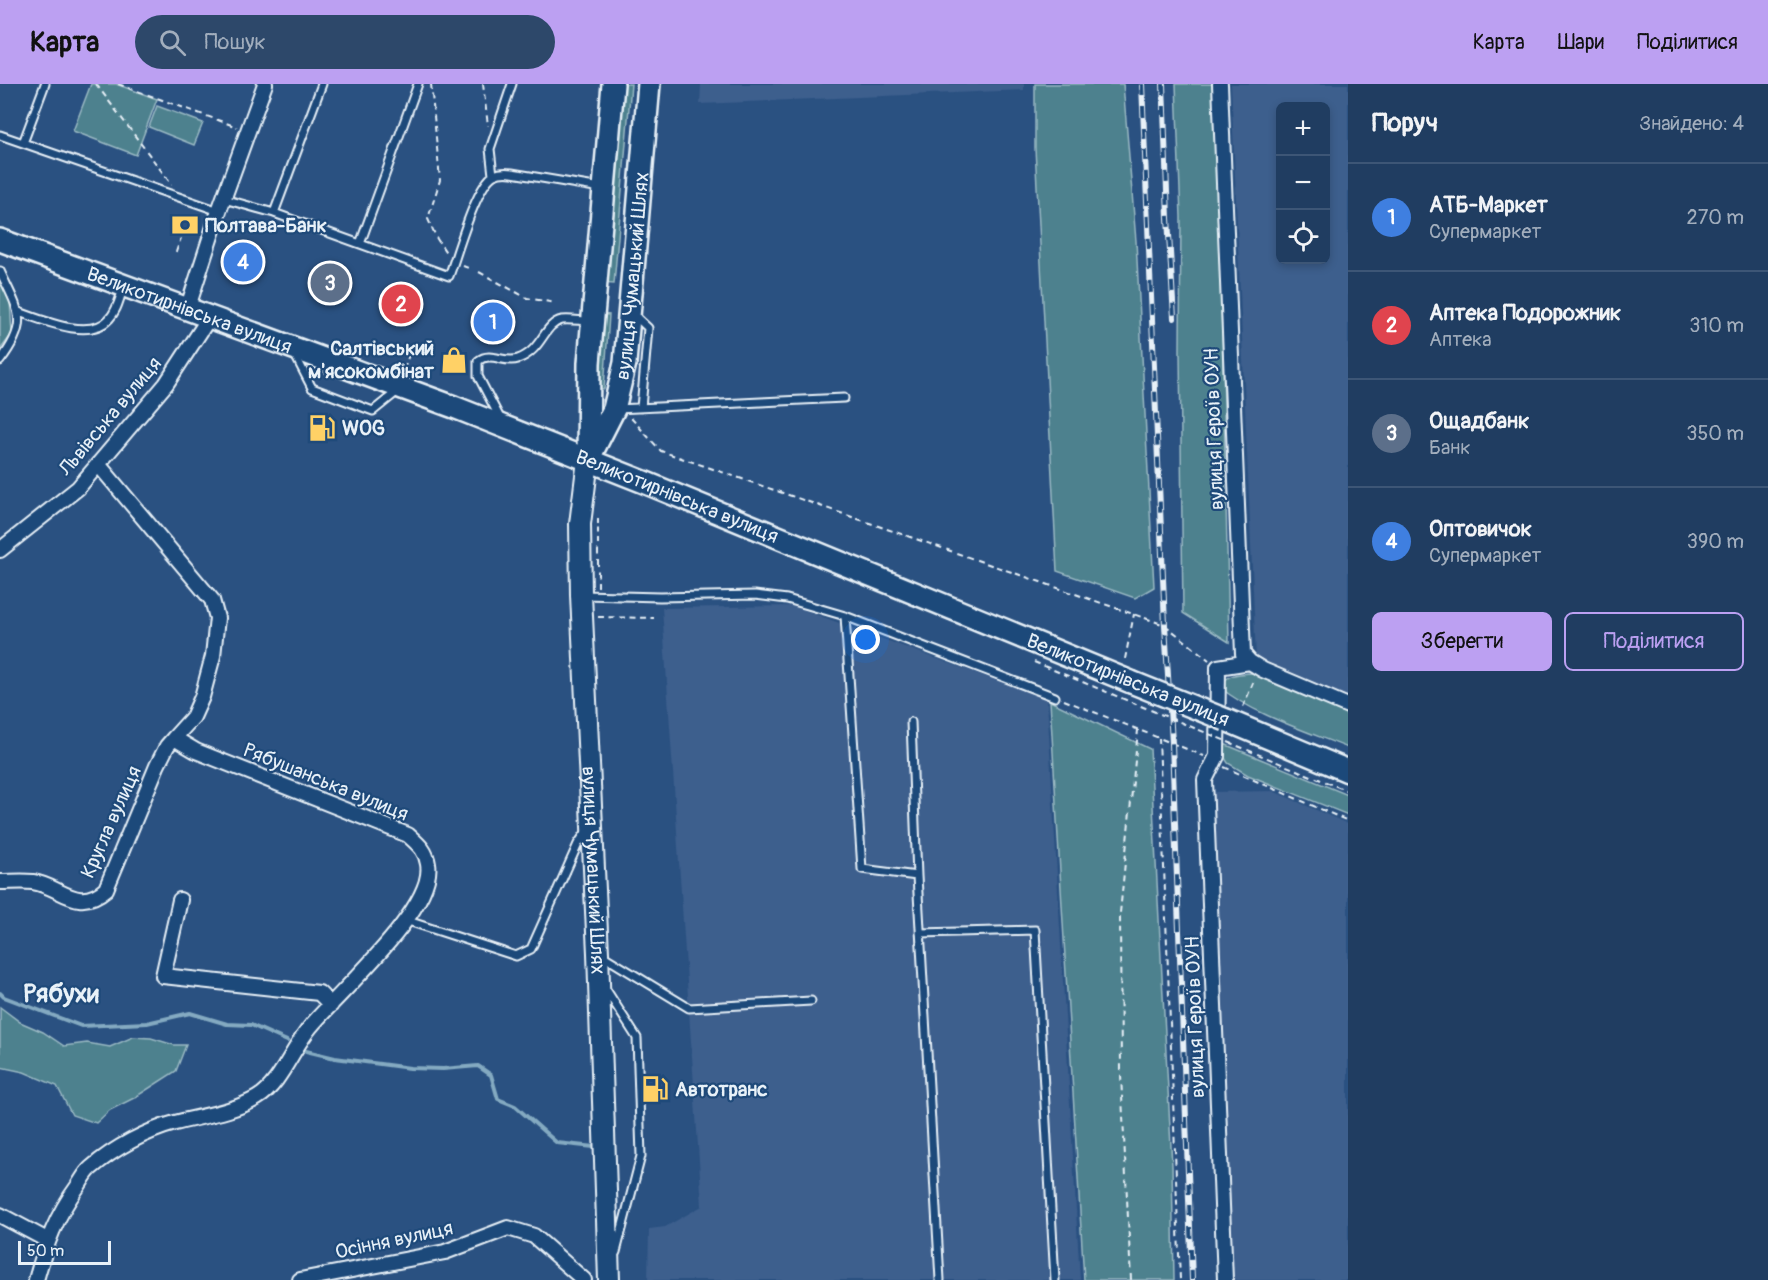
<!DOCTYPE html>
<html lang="uk">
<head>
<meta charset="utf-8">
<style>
  body { margin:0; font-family:Pangolin,sans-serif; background:#2d486a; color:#f1f3f6 }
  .controls { position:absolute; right:18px; top:18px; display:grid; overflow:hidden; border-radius:9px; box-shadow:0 3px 9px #0003 }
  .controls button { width:54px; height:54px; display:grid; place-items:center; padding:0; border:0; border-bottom:2px solid #3d5676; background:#203d61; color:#f1f3f6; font:30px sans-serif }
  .scale { position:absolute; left:18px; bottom:15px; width:93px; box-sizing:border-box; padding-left:6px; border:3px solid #e8f1f8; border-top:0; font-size:16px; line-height:21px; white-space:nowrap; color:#e8f1f8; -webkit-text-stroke:4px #1f4a7a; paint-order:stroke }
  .you { position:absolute; left:866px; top:556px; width:21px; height:21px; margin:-15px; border:4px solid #fff; border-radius:50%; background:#1a73e8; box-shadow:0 0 0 9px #1a73e833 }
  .badge { display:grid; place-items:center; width:39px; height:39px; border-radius:50%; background:#bca0f2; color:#fff; font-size:20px; font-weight:700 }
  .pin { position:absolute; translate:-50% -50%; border:3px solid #fff; box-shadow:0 2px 6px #0006 }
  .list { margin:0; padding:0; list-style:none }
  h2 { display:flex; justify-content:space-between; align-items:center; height:78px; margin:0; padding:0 24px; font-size:26px }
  h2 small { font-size:20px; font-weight:400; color:#a2aebd }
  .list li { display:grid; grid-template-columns:39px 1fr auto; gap:18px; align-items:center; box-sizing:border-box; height:108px; padding:0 24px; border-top:2px solid #3d5676 }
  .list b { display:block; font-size:22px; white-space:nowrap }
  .list p { margin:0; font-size:20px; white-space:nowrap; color:#a2aebd }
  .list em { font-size:20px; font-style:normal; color:#a2aebd }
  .actions { display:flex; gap:12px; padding:18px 24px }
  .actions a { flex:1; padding:14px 0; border:2px solid #bca0f2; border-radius:9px; text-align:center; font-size:21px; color:#bca0f2 }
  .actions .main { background:#bca0f2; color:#111 }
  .icon { flex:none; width:33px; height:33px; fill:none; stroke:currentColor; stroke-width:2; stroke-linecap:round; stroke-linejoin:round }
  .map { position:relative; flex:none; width:1348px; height:1196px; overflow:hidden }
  header { display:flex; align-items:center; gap:36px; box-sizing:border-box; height:84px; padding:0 30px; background:#bca0f2; color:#111 }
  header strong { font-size:28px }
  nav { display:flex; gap:33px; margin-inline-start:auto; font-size:21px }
  .search { width:420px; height:54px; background:#2d486a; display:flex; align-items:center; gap:15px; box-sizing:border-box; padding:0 21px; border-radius:33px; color:#a2aebd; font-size:22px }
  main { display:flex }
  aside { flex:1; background:#203d61 }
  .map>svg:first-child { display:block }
</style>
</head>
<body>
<header>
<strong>Карта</strong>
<div class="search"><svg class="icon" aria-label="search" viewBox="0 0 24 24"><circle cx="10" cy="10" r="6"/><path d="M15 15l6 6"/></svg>Пошук</div>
<nav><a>Карта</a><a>Шари</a><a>Поділитися</a></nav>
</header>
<main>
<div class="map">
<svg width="1348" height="1196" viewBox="0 0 1348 1196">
  <rect width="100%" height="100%" fill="#2a5181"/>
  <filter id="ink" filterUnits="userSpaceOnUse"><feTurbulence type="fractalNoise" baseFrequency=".0167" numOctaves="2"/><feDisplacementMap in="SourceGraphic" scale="12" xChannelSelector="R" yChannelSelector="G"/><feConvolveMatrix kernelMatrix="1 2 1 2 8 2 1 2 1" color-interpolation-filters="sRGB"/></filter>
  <g filter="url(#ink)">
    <path fill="#3c5e8d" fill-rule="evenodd" d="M701,0H1024V6L700,20Z
      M1231,0H1348V614L1256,575ZM1280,22H1326V176H1280Z
      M793,522L1047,615L1080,1196H648L649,1145L665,1143L702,1122L662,524Z
      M1273,707L1348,740V1196H1231L1213,708Z"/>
    <path fill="#4d818e" stroke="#9ab9c3" stroke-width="1.5" d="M91,0H116L157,15L136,71L73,47Z
      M620,0H631L614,200L602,199Z
      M1035,0H1123L1136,157L1154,503L1135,514L1057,487L1035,64Z
      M1176,0H1217L1229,558L1183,529L1180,267L1181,133Z
      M157,22L203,39L194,61L149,43Z
      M0,196L10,217L12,250L0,266Z
      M600,230L609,231L604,305L595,304Z
      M1252,589L1274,593L1348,626V664C1309,648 1252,630 1221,604C1226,589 1239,590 1252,589Z
      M1050,617L1150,665L1172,1082L1174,1196H1084Z
      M1224,660L1348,711V731L1248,691L1228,679L1222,669Z
      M0,923L20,938L43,948L64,962L87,959L110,963L133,953L151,954L174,961H186L176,987L134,1014L110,1026L96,1039L72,1031L57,1002L24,988L0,983Z"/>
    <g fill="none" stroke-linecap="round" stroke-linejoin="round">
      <path stroke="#84aac1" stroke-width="4" d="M0,909L4,913L81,942L147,939L190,929L227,940L251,941L287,957
        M306,967L335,974L410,984L443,985L478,982L491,991L498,1015L515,1022L557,1059L594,1063"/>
      <defs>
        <path id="lane" d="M0,51L23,59L45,0
          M23,59L219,127
          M493,91L490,65L512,0
          M224,115L274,129L449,192C457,171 476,101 494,91C500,88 506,88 512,89L601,104
          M274,129L322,0
          M360,160L418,0
          M0,187C19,228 30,238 0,277
          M19,228C42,236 90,257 109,235C117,227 119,216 123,205
          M634,231L648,244L641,324
          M295,271L312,304L373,327L399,306
          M617,325L844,314
          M501,336L478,292V277C491,267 504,280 518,275C543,266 543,240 562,236C571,235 581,237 590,237
          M583,511L660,513L755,511L787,515L845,532L1055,613
          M845,532L862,785L917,792L940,1196
          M911,638L917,792
          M405,836L516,872L531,865L578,760L587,747
          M920,849L1035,846L1055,1196
          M600,870L689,924L811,917
          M605,904L637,954L641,1072L616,1168"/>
        <path id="street" d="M1220,0L1243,570L1250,578L1263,586L1348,622
          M187,226L219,127L265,0
          M0,466L78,404L166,300L209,234
          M0,798C11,798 22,797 33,798C61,802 77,830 106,805L157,682L167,662L174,654
          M180,816L163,892L319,909L331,921
          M0,1131L47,1156
          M36,1196C46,1160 56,1132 78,1102C82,1096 86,1088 91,1084C114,1064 146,1047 175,1039C202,1032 233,1028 257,1014C280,1001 293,963 311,942C338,909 436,824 428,780C426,766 418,760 408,751L196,667L174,654L193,633L202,613L213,572L217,534L212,516L98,380
          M300,1196L445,1168L508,1144L534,1152L584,1196
          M1225,1196L1205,696L1217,672L1218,583L1250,578"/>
        <g id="secondary">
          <path id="s1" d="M588,376L580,440L581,511L598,869L609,1196"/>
        </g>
        <g id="primary">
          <path id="s2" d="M0,156L454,323L644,398L1131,598"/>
          <path d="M588,373L589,279L613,0"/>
          <path id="s3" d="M588,376L614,325L625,279L649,0"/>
          <path d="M1226,636L1348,687"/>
        </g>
      </defs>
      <use href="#lane" stroke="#e8f1f8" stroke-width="11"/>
      <use href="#street" stroke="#e8f1f8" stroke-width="18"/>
      <use href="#secondary" stroke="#e8f1f8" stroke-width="24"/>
      <use href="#primary" stroke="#e8f1f8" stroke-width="26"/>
      <path stroke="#e8f1f8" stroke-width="2" stroke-dasharray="6 4.5" stroke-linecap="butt" d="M96,0L172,101
        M118,0L237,43
        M431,0L440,96L428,135L437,155L447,170
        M483,0L488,42
        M176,168L181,154
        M463,182L471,185
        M479,188L527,214L556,219
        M404,285L414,256
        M631,334L661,367L1165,541L1209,576
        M598,434V503
        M598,533L654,534
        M1125,575L1134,530
        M1034,578L1131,618
        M1064,616L1204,672
        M1243,623L1255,594
        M1159,654L1180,1196
        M1228,658L1348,707
        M1224,683L1348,737
        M1131,1196L1121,991L1120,829L1138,646"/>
      <use href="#lane" stroke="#1f4a7a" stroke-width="7"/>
      <use href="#street" stroke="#1f4a7a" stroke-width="14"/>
      <use href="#secondary" stroke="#1f4a7a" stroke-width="20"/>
      <use href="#primary" stroke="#1f4a7a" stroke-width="21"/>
      <defs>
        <path id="rail" d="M1142,0L1165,541L1172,659L1192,1196
          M1163,0L1168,134L1174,234"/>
      </defs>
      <use href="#rail" stroke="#e8f1f8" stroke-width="6"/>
      <use href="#rail" stroke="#1f4a7a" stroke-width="4" stroke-dasharray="11" stroke-linecap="butt"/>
      <defs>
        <path id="primary-bridge" d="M1131,598L1226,636"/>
      </defs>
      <use href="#primary-bridge" stroke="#e8f1f8" stroke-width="26" stroke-linecap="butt"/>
      <path stroke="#e8f1f8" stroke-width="2" stroke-dasharray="6 4.5" stroke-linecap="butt" d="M1131,618L1226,657"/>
      <use href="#primary-bridge" stroke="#1f4a7a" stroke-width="21"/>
    </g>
  </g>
  <defs>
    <symbol id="bank-bare" viewBox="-9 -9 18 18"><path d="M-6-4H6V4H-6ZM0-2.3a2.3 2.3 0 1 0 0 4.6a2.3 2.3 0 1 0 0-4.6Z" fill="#ffd166" stroke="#1f4a7a" stroke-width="2.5" paint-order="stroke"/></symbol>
    <symbol id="shop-bare" viewBox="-9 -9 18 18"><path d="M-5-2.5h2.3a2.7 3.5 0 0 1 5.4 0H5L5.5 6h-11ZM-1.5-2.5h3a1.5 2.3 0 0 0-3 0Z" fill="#ffd166" stroke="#1f4a7a" stroke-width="2.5" paint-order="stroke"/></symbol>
    <symbol id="fuel-bare" viewBox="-9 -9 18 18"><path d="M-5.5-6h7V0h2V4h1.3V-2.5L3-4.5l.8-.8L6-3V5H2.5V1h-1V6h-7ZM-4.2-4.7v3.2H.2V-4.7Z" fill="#ffd166" stroke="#1f4a7a" stroke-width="2.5" paint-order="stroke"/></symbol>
  </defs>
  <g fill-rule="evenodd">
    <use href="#bank-bare" x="166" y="122" width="38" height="38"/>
    <use href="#shop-bare" x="435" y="257" width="38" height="38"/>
    <use href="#fuel-bare" x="303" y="325" width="38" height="38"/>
    <use href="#fuel-bare" x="636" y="986" width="38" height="38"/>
  </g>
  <g text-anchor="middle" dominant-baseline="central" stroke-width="4.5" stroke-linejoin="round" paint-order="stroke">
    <g font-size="20" font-weight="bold" fill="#e8f1f8" stroke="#1f4a7a" text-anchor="start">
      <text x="205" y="141">Полтава-Банк</text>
      <text x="434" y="264" text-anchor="end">Салтівський<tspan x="434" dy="23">м'ясокомбінат</tspan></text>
      <text x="342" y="344">WOG</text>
      <text x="675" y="1005">Автотранс</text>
    </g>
    <g font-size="20" fill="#e8f1f8" stroke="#1f4a7a">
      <text stroke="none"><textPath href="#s3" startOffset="192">вулиця Чумацький Шлях</textPath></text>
      <text stroke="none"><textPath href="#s2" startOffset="202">Великотирнівська вулиця</textPath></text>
      <text transform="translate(110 332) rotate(-50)">Львівська вулиця</text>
      <text transform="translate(1214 345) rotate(-92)">вулиця Героїв ОУН</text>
      <text stroke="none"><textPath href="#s2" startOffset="724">Великотирнівська вулиця</textPath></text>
      <text transform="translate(1128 596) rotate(22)">Великотирнівська вулиця</text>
      <text transform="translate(326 698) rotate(22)">Рябушанська вулиця</text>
      <text transform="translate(111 738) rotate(-66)">Кругла вулиця</text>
      <text stroke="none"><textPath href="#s1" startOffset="411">вулиця Чумацький Шлях</textPath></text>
      <text transform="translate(1195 933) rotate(-92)">вулиця Героїв ОУН</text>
      <text transform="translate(394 1156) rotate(-12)">Осіння вулиця</text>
    </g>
    <g font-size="26" font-weight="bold" fill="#e8f1f8" stroke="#1f4a7a">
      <text x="61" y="910">Рябухи</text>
    </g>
  </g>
</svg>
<div class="controls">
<button>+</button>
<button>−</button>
<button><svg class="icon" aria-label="locate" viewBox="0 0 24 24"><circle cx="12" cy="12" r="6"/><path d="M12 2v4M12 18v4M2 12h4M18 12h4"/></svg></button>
</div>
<div class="scale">50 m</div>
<div class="you"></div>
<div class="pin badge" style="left:493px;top:238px;background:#3f7fe0">1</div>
<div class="pin badge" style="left:401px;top:220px;background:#e0444e">2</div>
<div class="pin badge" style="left:330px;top:199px;background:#5c6f8a">3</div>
<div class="pin badge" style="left:243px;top:178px;background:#3f7fe0">4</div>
</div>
<aside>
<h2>Поруч<small>Знайдено: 4</small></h2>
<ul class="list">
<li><span class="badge" style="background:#3f7fe0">1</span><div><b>АТБ-Маркет</b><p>Супермаркет</p></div><em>270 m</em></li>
<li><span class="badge" style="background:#e0444e">2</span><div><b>Аптека Подорожник</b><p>Аптека</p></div><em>310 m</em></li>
<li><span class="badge" style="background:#5c6f8a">3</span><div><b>Ощадбанк</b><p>Банк</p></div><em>350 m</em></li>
<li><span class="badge" style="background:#3f7fe0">4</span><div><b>Оптовичок</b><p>Супермаркет</p></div><em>390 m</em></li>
</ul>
<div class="actions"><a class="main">Зберегти</a><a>Поділитися</a></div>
</aside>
</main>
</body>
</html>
